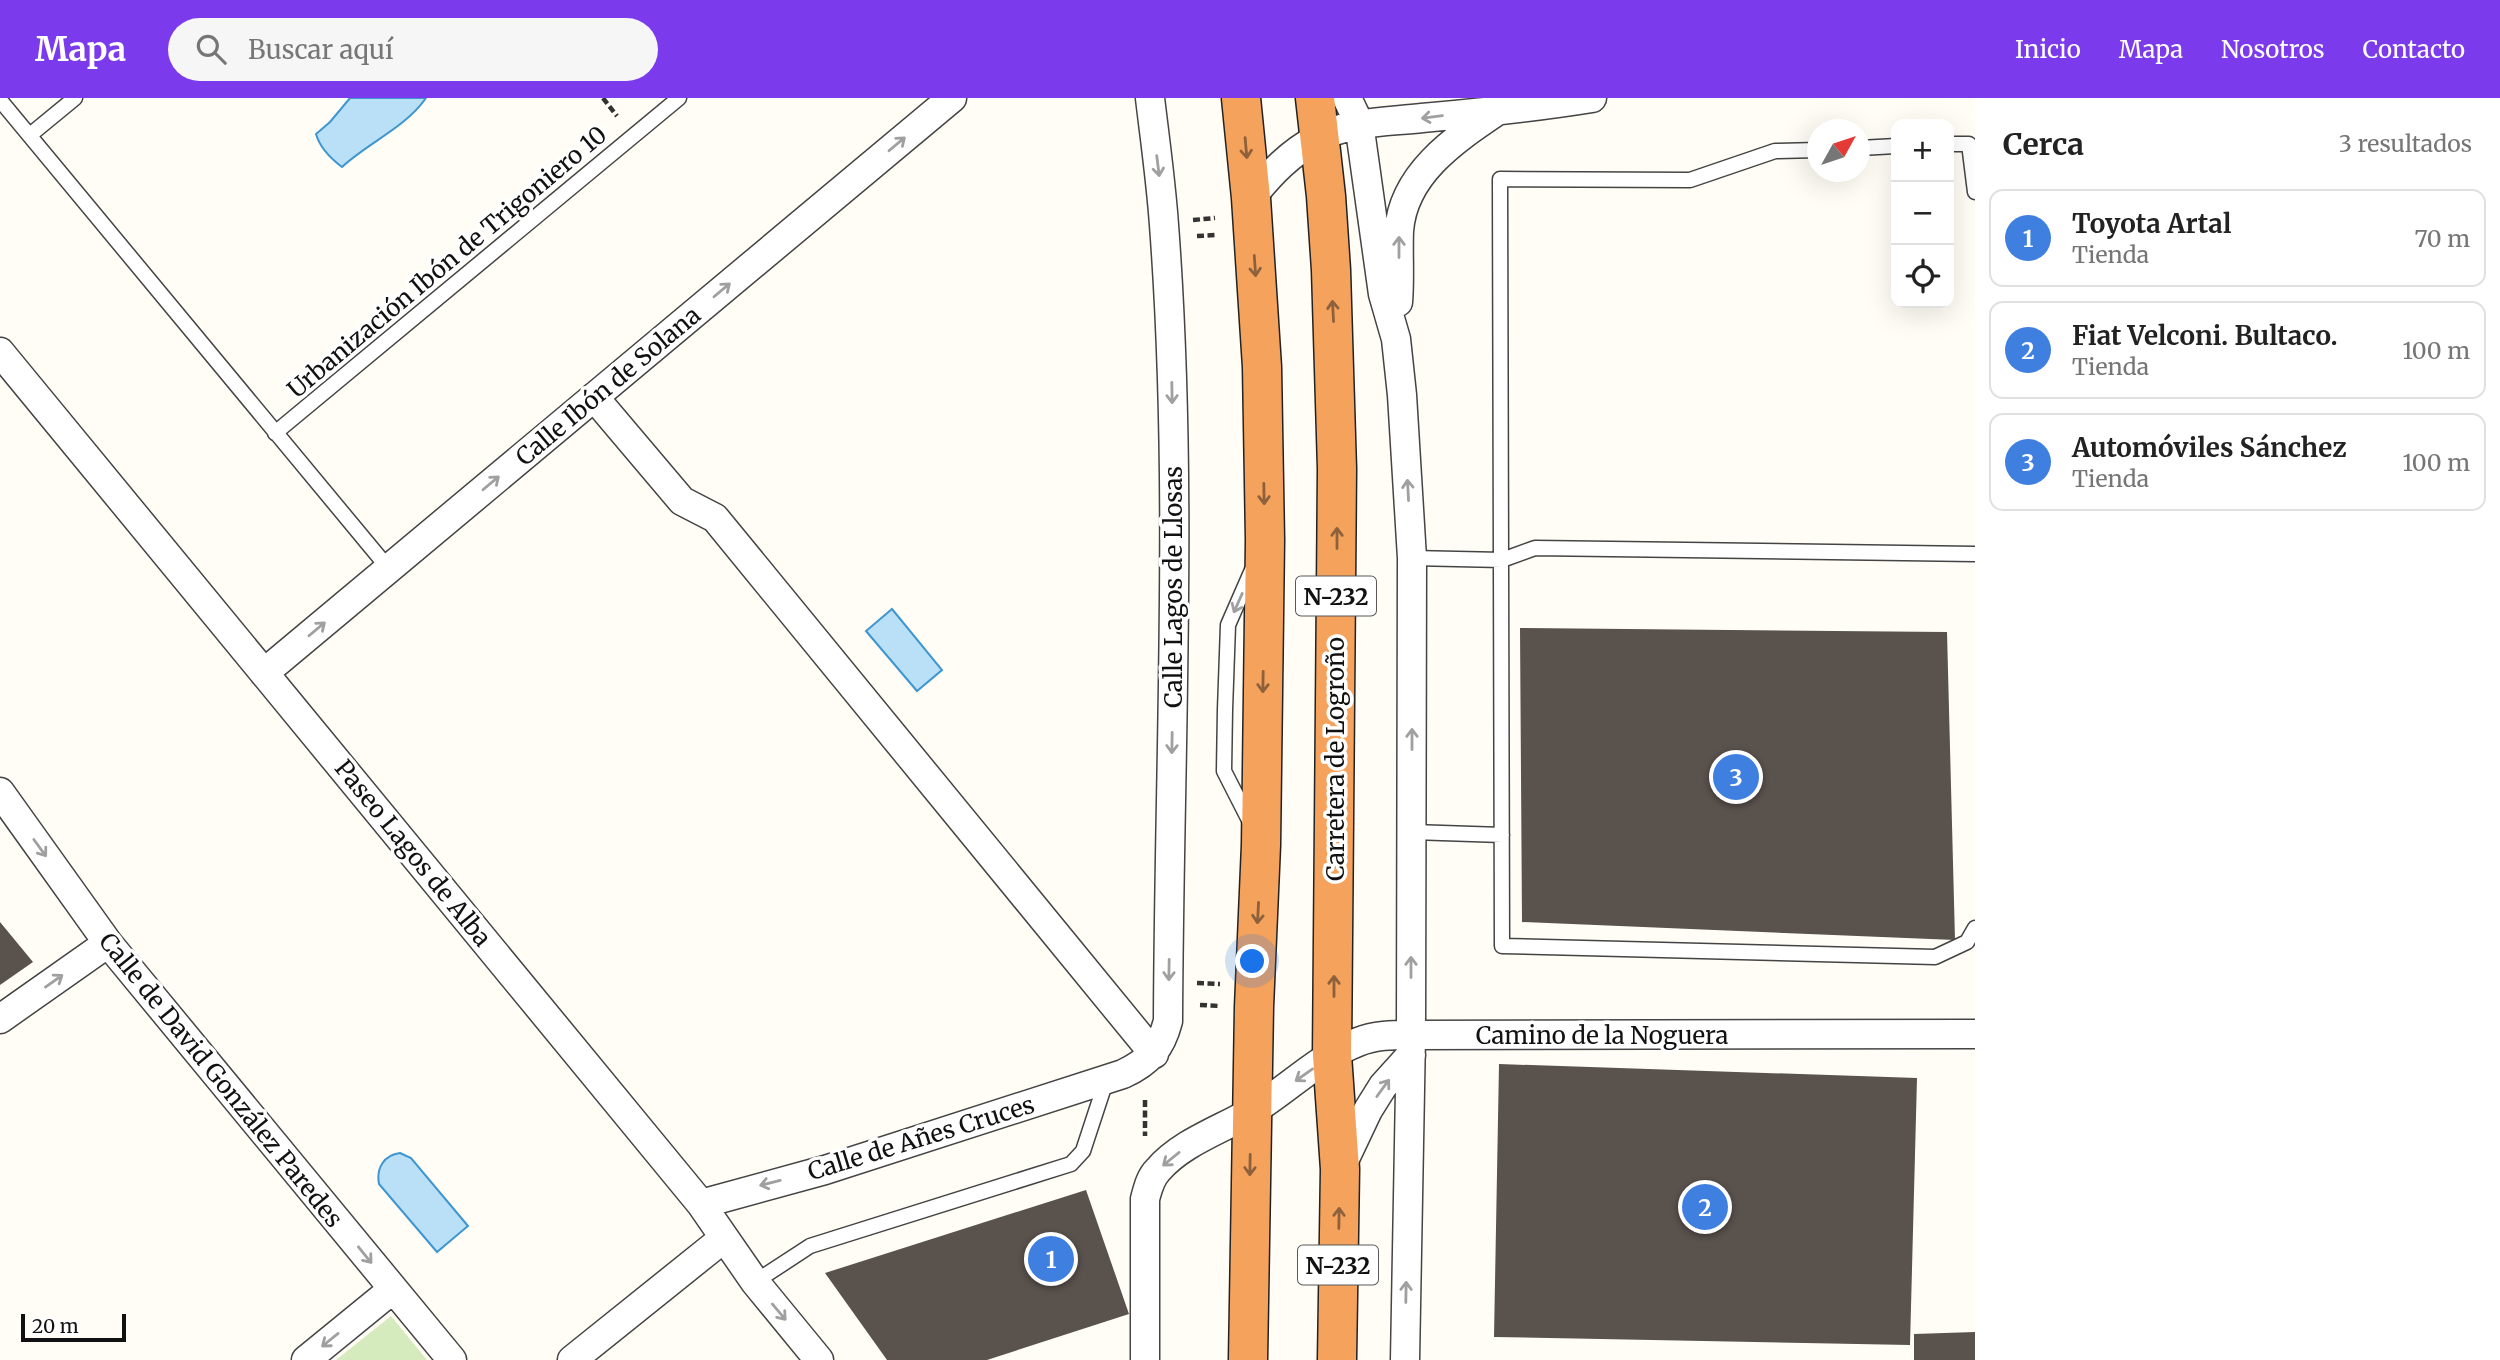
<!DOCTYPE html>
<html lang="es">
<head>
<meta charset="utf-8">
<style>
  body { margin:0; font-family:Merriweather,serif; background:#f6f6f6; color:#222 }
  .controls { position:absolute; right:21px; top:21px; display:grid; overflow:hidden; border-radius:14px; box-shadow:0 7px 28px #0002 }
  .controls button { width:63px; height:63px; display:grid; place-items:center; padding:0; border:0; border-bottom:2px solid #e0e0e0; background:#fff; color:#222; font:35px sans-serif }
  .compass { position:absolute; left:1807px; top:21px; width:63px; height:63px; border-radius:50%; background:#fff; box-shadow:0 7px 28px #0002; rotate:50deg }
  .scale { position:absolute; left:21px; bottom:18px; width:105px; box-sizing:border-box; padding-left:7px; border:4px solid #111; border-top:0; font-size:19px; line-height:24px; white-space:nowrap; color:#111; -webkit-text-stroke:5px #fff; paint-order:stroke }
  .you { position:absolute; left:1253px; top:864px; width:24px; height:24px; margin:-18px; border:5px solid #fff; border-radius:50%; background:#1a73e8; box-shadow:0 0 0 10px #1a73e833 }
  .badge { display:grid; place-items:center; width:46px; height:46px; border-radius:50%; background:#7c3aed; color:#fff; font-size:23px; font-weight:700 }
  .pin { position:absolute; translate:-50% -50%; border:4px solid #fff; box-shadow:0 2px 7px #0006 }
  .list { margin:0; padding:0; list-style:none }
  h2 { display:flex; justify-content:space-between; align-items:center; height:91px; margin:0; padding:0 28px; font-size:30px }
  h2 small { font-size:23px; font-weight:400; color:#767676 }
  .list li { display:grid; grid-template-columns:46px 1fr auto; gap:21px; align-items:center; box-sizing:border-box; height:98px; margin:0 14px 14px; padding:0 14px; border:2px solid #e0e0e0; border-radius:14px }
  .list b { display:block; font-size:26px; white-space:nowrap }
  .list p { margin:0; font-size:23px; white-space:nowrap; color:#767676 }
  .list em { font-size:23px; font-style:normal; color:#767676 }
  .icon { flex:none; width:38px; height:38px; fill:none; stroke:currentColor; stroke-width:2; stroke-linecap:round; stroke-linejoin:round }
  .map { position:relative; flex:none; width:1975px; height:1262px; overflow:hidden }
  header { display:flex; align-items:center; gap:42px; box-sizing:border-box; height:98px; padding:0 35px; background:#7c3aed; color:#fff }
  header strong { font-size:33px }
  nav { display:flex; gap:38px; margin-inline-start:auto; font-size:24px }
  .search { width:490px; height:63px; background:#f6f6f6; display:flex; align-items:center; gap:18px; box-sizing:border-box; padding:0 24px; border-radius:38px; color:#767676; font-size:26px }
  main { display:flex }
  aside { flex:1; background:#fff }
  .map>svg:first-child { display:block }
</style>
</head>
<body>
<header>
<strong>Mapa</strong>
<div class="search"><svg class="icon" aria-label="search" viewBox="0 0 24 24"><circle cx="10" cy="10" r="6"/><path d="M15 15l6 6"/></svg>Buscar aquí</div>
<nav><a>Inicio</a><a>Mapa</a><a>Nosotros</a><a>Contacto</a></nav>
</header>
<main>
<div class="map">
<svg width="1975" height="1262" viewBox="0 0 1975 1262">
  <rect width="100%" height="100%" fill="#fffdf5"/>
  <path fill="#d5ebbd" d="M391,1218L427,1262H336Z"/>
  <path fill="#b9e0f7" stroke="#3f96cf" stroke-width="2" d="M350,0H426C405,30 369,44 342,69C330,60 320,50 316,36L330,24Z
    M892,511L942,572L917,593L866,533Z
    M400,1055L411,1060L468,1128L437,1154L379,1086C376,1070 384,1057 400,1055Z"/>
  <path fill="#5a524d" d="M1520,530L1947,534L1955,842L1522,824Z
    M0,824L33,864L0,887Z
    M1499,966L1917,980L1910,1247L1494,1239Z
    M1086,1092L1129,1216L987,1262H887L825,1175Z
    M1975,1234V1262H1914V1236Z"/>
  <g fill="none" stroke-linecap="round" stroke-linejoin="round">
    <defs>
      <path id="lane" d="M0,2L389,471
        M30,37L75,0
        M1949,46H1969L1975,94
        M1860,50L1896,48
        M1818,52L1775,53L1690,82L1500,81L1502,848L1935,859L1967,844L1975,830
        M275,335L679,0
        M1412,460L1502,462L1535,450L1975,456
        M1250,724L1224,673L1225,612L1228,527L1252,472
        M1412,734L1502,737
        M755,1184L810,1148L1071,1066L1083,1053L1106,983"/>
      <path id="street" d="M1347,0L1359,25L1383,196L1396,241L1402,297L1412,460L1411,937L1405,1262
        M1251,100C1270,76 1290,55 1318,40C1350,23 1387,24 1422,20C1479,15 1536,9 1592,0
        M1398,204C1400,180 1398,157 1399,133C1403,76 1454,42 1497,13
        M0,254L701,1106L755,1184L819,1262
        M594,299L682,403L715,420L1154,956
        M264,575L952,0
        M0,694L108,845L452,1262
        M0,921L108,845
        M1341,1069L1368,1012L1383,988L1411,957
        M701,1106L825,1072L1123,976C1149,964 1161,950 1168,923C1169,658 1184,391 1164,127C1161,84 1155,42 1150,0
        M306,1262L393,1191
        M572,1262L724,1140
        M1145,1262V1101C1148,1090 1150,1080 1158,1072C1181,1045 1220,1032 1249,1015C1286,993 1317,960 1358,944C1375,937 1392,937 1411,937L1975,936"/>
      <path id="highway" d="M1241,0L1251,100L1262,269L1265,442L1261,747L1254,909L1248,1262
        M1315,0L1326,98L1331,172L1337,371L1332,957L1340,1071L1337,1262"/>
    </defs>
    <use href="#lane" stroke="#444" stroke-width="17"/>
    <use href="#street" stroke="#444" stroke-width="31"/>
    <use href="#highway" stroke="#222" stroke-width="41"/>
    <path stroke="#333" stroke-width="4.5" stroke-dasharray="7 3.5" stroke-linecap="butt" d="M603,0L617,18
      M1193,122L1215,120
      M1197,138L1216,137
      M1197,885L1220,886
      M1200,907L1220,908
      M1145,1002V1038"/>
    <use href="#lane" stroke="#fff" stroke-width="14"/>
    <use href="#street" stroke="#fff" stroke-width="28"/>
    <use href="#highway" stroke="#f5a25d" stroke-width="38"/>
  </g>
  <defs><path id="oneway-shaft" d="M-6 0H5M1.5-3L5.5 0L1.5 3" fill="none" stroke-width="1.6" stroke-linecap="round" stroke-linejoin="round" transform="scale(1.75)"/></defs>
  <g stroke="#a0a0a0">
    <use href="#oneway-shaft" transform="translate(1432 19) rotate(173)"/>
    <use href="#oneway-shaft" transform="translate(897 46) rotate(-40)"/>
    <use href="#oneway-shaft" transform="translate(1158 68) rotate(83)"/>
    <use href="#oneway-shaft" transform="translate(1399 149) rotate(-90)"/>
    <use href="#oneway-shaft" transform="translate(722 192) rotate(-40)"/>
    <use href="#oneway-shaft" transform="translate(1172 295) rotate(89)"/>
    <use href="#oneway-shaft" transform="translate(491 385) rotate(-40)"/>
    <use href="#oneway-shaft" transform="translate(1408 392) rotate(-93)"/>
    <use href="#oneway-shaft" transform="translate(1238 505) rotate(114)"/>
    <use href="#oneway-shaft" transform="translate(317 531) rotate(-40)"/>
    <use href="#oneway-shaft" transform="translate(1412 641) rotate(-90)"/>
    <use href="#oneway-shaft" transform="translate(1172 645) rotate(91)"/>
    <use href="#oneway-shaft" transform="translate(40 750) rotate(54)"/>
    <use href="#oneway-shaft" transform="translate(1411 869) rotate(-90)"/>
    <use href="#oneway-shaft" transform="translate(1169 872) rotate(91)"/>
    <use href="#oneway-shaft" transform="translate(54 883) rotate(-35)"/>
    <use href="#oneway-shaft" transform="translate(1304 977) rotate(145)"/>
    <use href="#oneway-shaft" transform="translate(1383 990) rotate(-54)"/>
    <use href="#oneway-shaft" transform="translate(1171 1061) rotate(141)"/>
    <use href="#oneway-shaft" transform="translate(770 1085) rotate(166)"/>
    <use href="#oneway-shaft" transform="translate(365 1157) rotate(51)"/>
    <use href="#oneway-shaft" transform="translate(1406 1194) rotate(-89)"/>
    <use href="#oneway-shaft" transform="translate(779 1214) rotate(50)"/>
    <use href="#oneway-shaft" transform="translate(330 1242) rotate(141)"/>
  </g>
  <g stroke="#8e613b">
    <use href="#oneway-shaft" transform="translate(1246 50) rotate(85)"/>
    <use href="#oneway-shaft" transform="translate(1255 168) rotate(86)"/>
    <use href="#oneway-shaft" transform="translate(1333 213) rotate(-93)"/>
    <use href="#oneway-shaft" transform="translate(1264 396) rotate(89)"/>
    <use href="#oneway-shaft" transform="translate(1337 440) rotate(-90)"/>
    <use href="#oneway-shaft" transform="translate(1263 584) rotate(91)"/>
    <use href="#oneway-shaft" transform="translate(1258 815) rotate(93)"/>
    <use href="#oneway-shaft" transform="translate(1334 888) rotate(-90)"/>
    <use href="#oneway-shaft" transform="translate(1250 1067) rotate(91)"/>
    <use href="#oneway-shaft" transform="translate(1339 1120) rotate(-89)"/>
  </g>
  <g text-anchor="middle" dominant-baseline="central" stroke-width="7" stroke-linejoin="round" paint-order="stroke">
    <g fill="#fff" stroke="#585858" stroke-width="2">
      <rect x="1296" y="478.5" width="80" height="39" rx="5"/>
      <rect x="1298" y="1147.5" width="80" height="39" rx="5"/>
    </g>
    <g font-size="23" font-weight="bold" fill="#111">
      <text x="1336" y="498">N-232</text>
      <text x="1338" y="1167">N-232</text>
    </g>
    <g font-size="24" fill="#111" stroke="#fff">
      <text transform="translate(447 164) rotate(-40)">Urbanización Ibón de Trigoniero 10</text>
      <text transform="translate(608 288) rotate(-40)">Calle Ibón de Solana</text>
      <text transform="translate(1173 489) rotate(-90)">Calle Lagos de Llosas</text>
      <text transform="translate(1335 661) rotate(-90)">Carretera de Logroño</text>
      <text transform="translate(413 755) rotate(51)">Paseo Lagos de Alba</text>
      <text x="1602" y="937">Camino de la Noguera</text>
      <text transform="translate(221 982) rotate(51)">Calle de David González Paredes</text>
      <text transform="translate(921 1040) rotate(-17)">Calle de Añes Cruces</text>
    </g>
  </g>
</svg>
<div class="controls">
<button>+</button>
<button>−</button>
<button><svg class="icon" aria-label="locate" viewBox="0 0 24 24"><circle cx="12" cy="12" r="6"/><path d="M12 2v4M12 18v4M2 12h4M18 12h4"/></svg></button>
</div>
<svg class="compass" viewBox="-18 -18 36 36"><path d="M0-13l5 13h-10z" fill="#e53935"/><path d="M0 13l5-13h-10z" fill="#767676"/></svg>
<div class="scale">20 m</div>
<div class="you"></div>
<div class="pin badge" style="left:1051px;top:1161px;background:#3f7fe0">1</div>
<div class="pin badge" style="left:1705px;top:1109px;background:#3f7fe0">2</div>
<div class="pin badge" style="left:1736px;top:679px;background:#3f7fe0">3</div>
</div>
<aside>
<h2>Cerca<small>3 resultados</small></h2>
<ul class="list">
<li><span class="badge" style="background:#3f7fe0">1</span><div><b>Toyota Artal</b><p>Tienda</p></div><em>70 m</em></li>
<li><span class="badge" style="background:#3f7fe0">2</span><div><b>Fiat Velconi. Bultaco.</b><p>Tienda</p></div><em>100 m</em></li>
<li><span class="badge" style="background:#3f7fe0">3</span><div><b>Automóviles Sánchez</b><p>Tienda</p></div><em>100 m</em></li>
</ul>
</aside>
</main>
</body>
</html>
